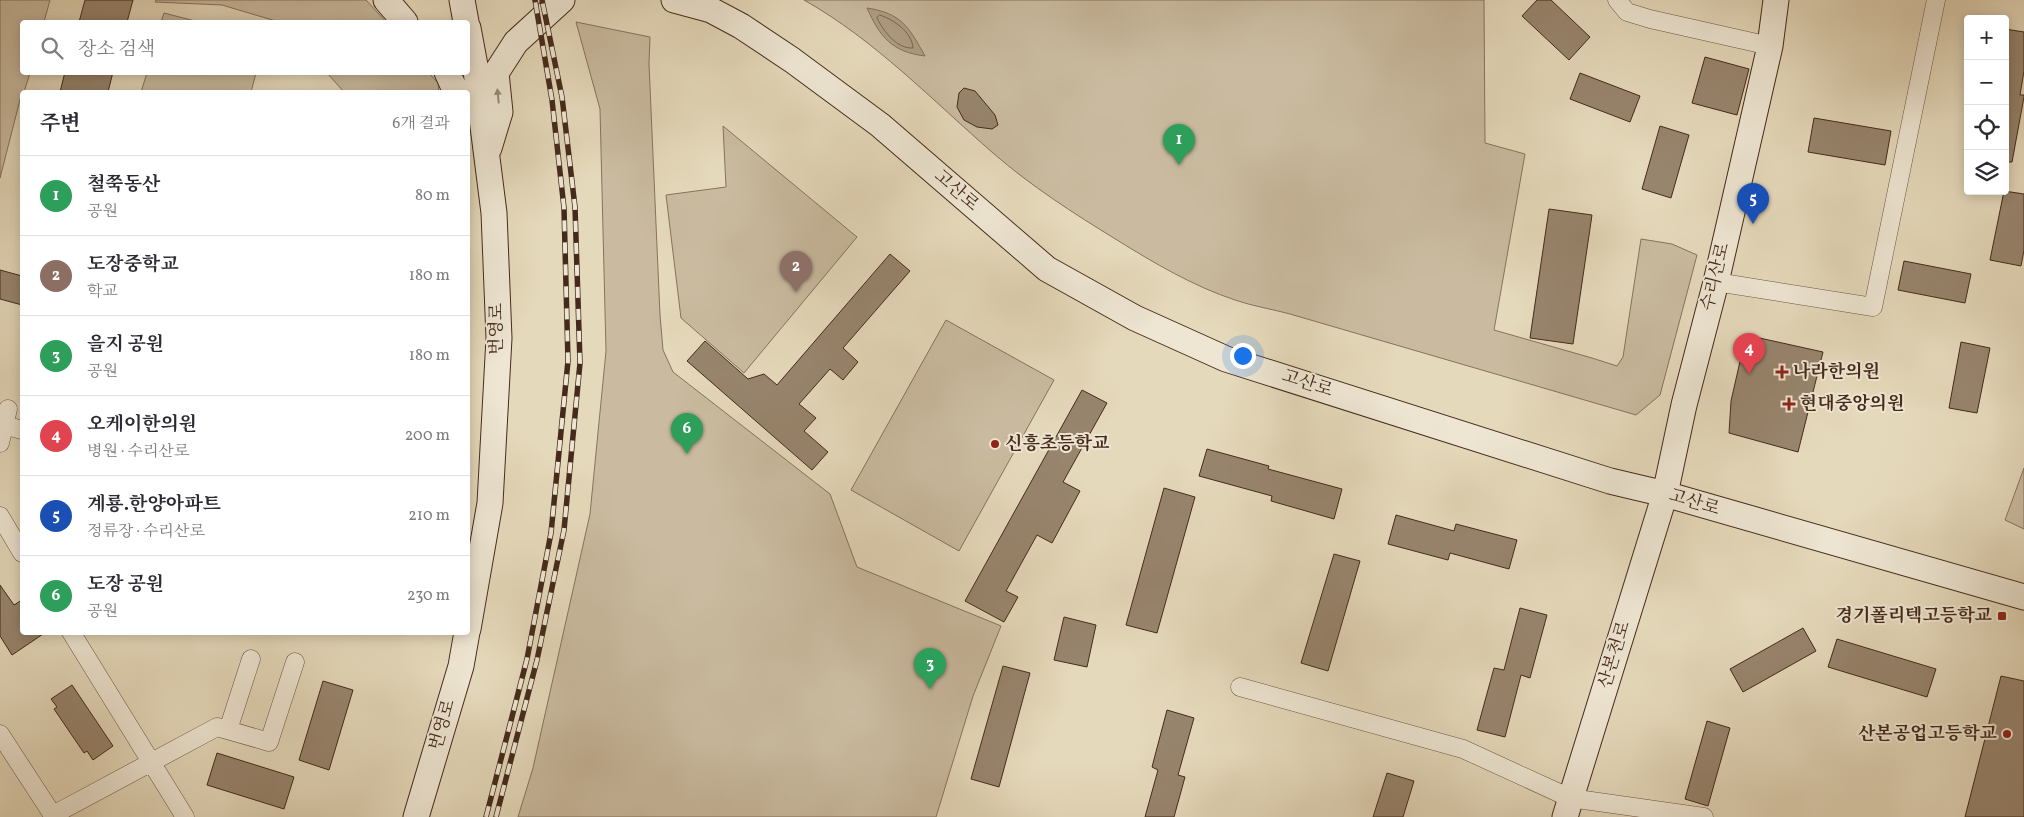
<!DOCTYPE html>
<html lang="ko">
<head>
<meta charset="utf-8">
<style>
  body { margin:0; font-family:Vollkorn,"Noto Serif KR",serif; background:#f2f2f3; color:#2b2b33 }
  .controls { position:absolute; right:15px; top:15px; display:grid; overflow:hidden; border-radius:5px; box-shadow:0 2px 12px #0003 }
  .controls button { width:45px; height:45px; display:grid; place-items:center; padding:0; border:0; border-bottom:1px solid #e1e1e2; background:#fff; color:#2b2b33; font:25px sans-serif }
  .you { position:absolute; left:1242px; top:355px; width:18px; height:18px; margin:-12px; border:4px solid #fff; border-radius:50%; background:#1a73e8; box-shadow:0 0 0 8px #1a73e833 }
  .badge { display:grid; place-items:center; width:32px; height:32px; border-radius:50%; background:#8f2418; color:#fff; font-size:16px; font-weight:700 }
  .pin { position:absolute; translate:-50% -41px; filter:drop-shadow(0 1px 2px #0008) }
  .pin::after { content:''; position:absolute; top:26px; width:18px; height:15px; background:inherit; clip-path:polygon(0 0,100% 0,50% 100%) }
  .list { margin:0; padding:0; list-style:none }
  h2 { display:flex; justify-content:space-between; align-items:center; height:65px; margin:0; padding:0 20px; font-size:21px }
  h2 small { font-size:16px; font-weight:400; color:#7c7c81 }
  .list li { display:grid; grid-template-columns:32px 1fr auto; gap:15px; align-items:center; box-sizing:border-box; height:80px; padding:0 20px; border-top:1px solid #e1e1e2 }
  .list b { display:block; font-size:19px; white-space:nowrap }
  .list p { margin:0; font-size:16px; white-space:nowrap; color:#7c7c81 }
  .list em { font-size:16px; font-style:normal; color:#7c7c81 }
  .icon { flex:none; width:28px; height:28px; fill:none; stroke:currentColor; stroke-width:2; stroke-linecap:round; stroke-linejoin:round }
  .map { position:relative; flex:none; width:2024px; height:817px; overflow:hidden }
  .search { position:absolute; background:#fff; box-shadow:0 2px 12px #0003; left:20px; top:20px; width:450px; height:55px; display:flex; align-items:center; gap:12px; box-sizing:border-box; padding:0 18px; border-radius:5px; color:#7c7c81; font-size:19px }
  .panel { position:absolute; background:#fff; box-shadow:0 2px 12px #0003; left:20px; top:90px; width:450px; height:545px; border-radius:5px }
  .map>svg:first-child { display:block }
</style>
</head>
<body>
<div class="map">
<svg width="2024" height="817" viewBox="0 0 2024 817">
  <rect width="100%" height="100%" fill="#e5d9bb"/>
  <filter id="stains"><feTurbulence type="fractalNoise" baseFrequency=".004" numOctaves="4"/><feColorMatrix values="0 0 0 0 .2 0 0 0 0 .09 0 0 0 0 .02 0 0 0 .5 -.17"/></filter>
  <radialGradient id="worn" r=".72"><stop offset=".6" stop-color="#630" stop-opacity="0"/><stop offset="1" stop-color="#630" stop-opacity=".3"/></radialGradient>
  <path fill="#cabba0" stroke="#88725e" d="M0,0H50L44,22H22V72L30,73L24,92H22L0,178Z
    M156,0H366L386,22H279L222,5L155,2Z
    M804,0H1484L1485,143L1525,154L1494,330L1592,358L1617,366L1623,357L1641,239L1672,244L1697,255L1660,395L1636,415L1290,314C1272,309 1252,306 1235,300C1193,286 1154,263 1117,240C1073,213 1031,186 993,153C932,100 875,40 804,0Z
    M164,13L199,22H161Z
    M576,22L650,37L649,64L660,315L663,350L673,372L830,494L857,567L1001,626L973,696L936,817H518L533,768L590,514L606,351L600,109Z
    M147,73V72L256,73L251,92H141Z
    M327,73H429L438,83L439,92H344Z
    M723,126L857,237L744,373L681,318L666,195L726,187Z
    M946,320L1054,380L959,551L851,490Z
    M2024,468V529L2005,520Z"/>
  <path fill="#af9e85" stroke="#85705b" d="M867,8C901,13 909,27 925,56C892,52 880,37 867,8Z"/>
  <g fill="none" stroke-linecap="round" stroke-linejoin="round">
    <path stroke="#7a6450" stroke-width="1" d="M880,15C894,20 912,32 913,48C897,49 884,32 877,18Z"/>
  </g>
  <path fill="#98856e" stroke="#452a1b" d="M85,0H133L127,22H79Z
    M1537,0H1551L1590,37L1569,60L1522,16Z
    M2005,29L2024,32V71L2020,95H2024V97L2012,162H2005Z
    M1705,57L1749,69L1737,115L1692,103Z
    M65,72H113L108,92H60Z
    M1580,73L1640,96L1630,122L1570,99Z
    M964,88L975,91L995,115L998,125L992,129L977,127L964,120L957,107L959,93Z
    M1814,118L1891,131L1885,165L1808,152Z
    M1660,126L1689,135L1671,198L1642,189Z
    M2004,191L2024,194V250L2021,266L1990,260Z
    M1549,209L1592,215L1573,344L1530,338Z
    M890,254L910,271L843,348L858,362L843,380L830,369L799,404L816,418L804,431L828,452L812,470L687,361L705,341L748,379L764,374L777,385Z
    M1904,261L1971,274L1965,303L1898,290Z
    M0,270L22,276V305L0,299Z
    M1746,335L1823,352L1798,452L1729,433L1731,401Z
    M1961,342L1990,348L1977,413L1949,408Z
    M1082,390L1107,403L1063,482L1080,491L1052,543L1037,535L1006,591L1018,597L1004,622L965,601Z
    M1207,449L1269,466L1268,469L1342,489L1334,519L1271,501L1272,496L1199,476Z
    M1164,488L1195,497L1157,633L1126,625Z
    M1396,515L1454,531L1456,524L1517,540L1509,569L1450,553L1448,560L1388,544Z
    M1334,554L1360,561L1328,671L1301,663Z
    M0,585L14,605L22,600V632H46L12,655L0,636Z
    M1520,608L1547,615L1530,678L1521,675L1505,737L1477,730L1494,668L1504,670Z
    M1064,617L1096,625L1087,667L1054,660Z
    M1803,628L1816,651L1743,692L1730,669Z
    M1837,639L1936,669L1927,697L1828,667Z
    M1003,666L1030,673L999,787L971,779Z
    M2001,676L2024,681V817H1965Z
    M323,681L353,690L329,770L299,760Z
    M72,685L113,746L93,760L87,751L84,753L54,709L57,707L51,699Z
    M1167,710L1194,718L1178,775L1185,777L1174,817H1145L1158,770L1152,767Z
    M1707,721L1730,728L1708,806L1685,799Z
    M217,753L294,777L284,809L207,785Z
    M1387,773L1414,781L1403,817H1373Z"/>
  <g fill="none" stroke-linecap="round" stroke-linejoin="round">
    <defs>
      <path id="street" d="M1617,0L1627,12L1650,19L1770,46
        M1716,282L1873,307L1936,0
        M4,425L22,430
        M0,443L8,409
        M0,516L22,553
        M71,632L185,817
        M1240,687L1463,749L1570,798L1704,817
        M228,730L251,659
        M0,734L54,817
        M53,815L217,727L269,742L295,662"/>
      <path id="secondary" d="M386,0L405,22
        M462,0L466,22
        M674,0L711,10L741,26L792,60L880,125L1047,269L1135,318L1226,359L1610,481L1665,494L2024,597
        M468,28L476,71L494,213L499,338L490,503L468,629
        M447,72L456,92
        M489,148L500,112L496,73L516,42L562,0
        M416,817L461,666L467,632
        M1565,817L1665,494L1684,405L1716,282L1770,46L1776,0"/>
    </defs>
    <use href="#street" stroke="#6d5643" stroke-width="19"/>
    <use href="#secondary" stroke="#452a1b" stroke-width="27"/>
    <use href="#street" stroke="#eee6d3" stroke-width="18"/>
    <use href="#secondary" stroke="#eee6d3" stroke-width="25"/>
    <defs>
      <path id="rail" d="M486,817L527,659L551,533L568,361L564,208L552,100L535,0
        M496,817L537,660L564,530L580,363L575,207L562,97L542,0"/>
    </defs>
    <use href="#rail" stroke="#452a1b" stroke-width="5.5"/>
    <use href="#rail" stroke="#eee6d3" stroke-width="4" stroke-dasharray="11" stroke-linecap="butt"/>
  </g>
  <defs><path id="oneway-solid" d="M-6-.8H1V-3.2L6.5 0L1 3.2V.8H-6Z" transform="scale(1.25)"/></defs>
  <use fill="#9a8877" href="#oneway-solid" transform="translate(498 96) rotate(-96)"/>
  <g fill="#8f2418" stroke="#eee6d3" stroke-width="2">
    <path d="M1779.5 364.5h5v5h5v5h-5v5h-5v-5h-5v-5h5z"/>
    <path d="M1786.5 396.5h5v5h5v5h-5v5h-5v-5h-5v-5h5z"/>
    <circle cx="995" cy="444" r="5"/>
    <rect x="1997" y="611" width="10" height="10" rx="2.5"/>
    <circle cx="2007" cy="734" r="5"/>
  </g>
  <g text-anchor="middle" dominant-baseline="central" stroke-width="4" stroke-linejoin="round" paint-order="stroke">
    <g font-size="18" fill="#452a1b" stroke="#eee6d3">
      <text transform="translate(956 191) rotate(41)">고산로</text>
      <text transform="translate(1716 277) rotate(-76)">수리산로</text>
      <text transform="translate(497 329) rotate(-90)">번영로</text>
      <text transform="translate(1307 384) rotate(18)">고산로</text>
      <text transform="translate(1694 503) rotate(17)">고산로</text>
      <text transform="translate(1615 655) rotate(-73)">산본천로</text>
      <text transform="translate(443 725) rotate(-74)">번영로</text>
    </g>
    <g font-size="18" font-weight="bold" fill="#452a1b" stroke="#eee6d3" text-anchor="start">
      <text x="1793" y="372">나라한의원</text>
      <text x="1800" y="404">현대중앙의원</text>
      <text x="1005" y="444">신흥초등학교</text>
      <text x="1992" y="616" text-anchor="end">경기폴리텍고등학교</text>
      <text x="1997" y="734" text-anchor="end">산본공업고등학교</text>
    </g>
  </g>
  <rect width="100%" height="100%" filter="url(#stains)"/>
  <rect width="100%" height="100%" fill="url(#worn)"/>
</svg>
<div class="controls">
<button>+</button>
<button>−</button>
<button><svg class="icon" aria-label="locate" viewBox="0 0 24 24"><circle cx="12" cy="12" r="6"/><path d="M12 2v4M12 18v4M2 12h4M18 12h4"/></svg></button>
<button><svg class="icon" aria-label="layers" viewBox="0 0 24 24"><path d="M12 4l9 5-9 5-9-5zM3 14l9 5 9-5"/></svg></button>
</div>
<div class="you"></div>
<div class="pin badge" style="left:1179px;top:165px;background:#2e9e5b">1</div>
<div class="pin badge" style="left:796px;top:292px;background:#8d6e63">2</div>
<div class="pin badge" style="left:930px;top:689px;background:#2e9e5b">3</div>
<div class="pin badge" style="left:1749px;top:374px;background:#e0444e">4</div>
<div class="pin badge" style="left:1753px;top:224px;background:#1a4fb4">5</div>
<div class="pin badge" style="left:687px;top:454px;background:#2e9e5b">6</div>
<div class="search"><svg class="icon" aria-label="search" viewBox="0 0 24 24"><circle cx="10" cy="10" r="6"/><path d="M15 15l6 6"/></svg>장소 검색</div>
<section class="panel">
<h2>주변<small>6개 결과</small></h2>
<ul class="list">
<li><span class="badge" style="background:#2e9e5b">1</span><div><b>철쭉동산</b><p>공원</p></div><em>80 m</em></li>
<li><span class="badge" style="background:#8d6e63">2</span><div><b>도장중학교</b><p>학교</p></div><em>180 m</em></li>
<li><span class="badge" style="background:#2e9e5b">3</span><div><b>을지 공원</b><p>공원</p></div><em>180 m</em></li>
<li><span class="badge" style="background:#e0444e">4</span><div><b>오케이한의원</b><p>병원 · 수리산로</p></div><em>200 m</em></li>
<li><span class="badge" style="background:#1a4fb4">5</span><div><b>계룡.한양아파트</b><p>정류장 · 수리산로</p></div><em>210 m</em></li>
<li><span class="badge" style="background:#2e9e5b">6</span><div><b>도장 공원</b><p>공원</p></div><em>230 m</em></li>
</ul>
</section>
</div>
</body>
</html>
